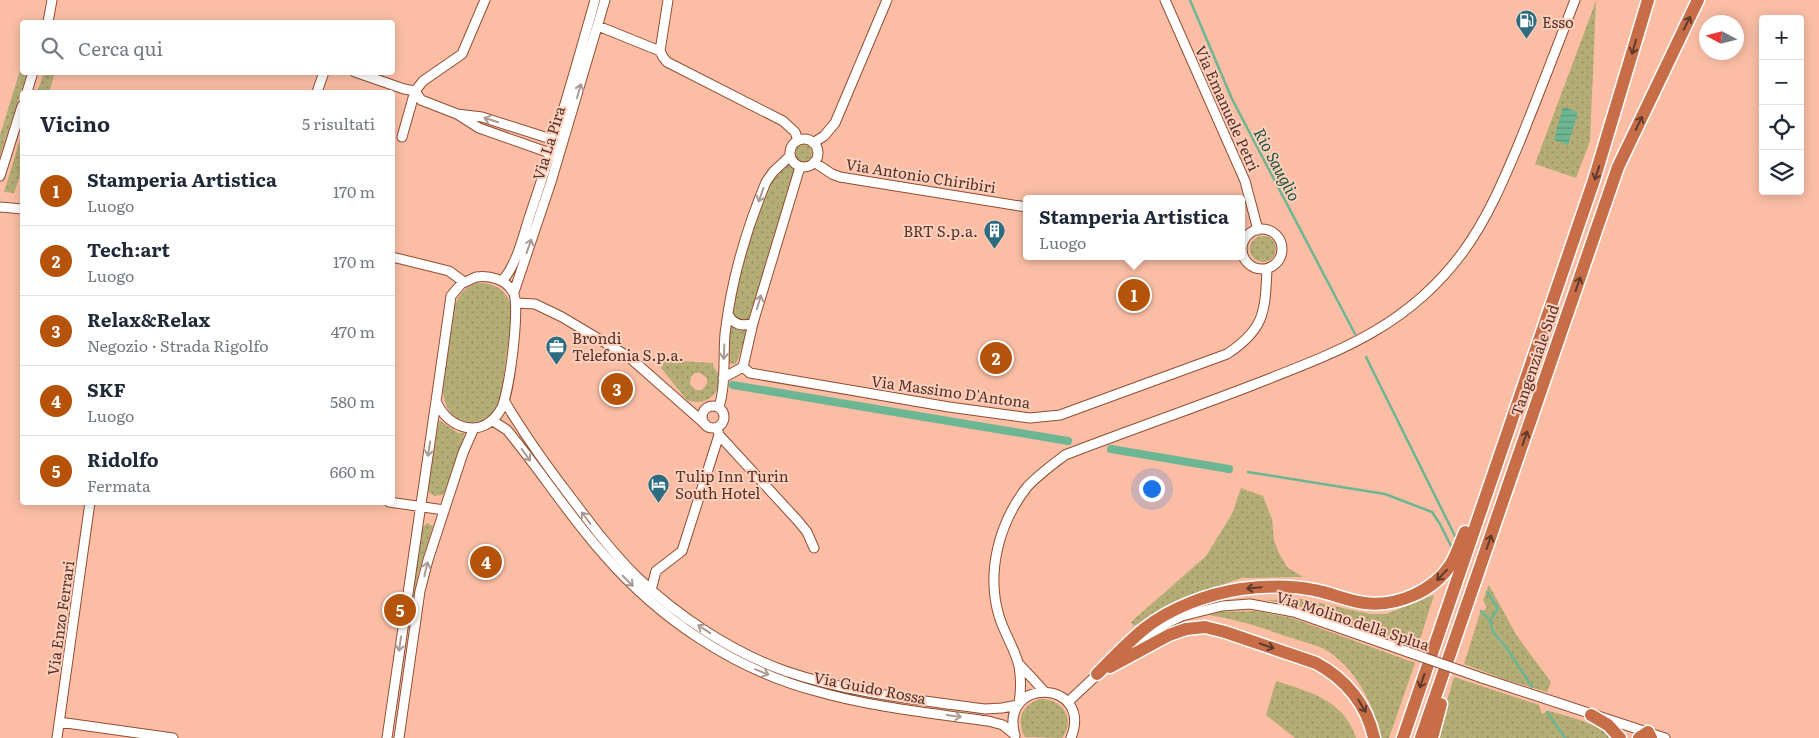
<!DOCTYPE html>
<html lang="it">
<head>
<meta charset="utf-8">
<style>
  body { margin:0; font-family:Literata,serif; background:#f2f2f3; color:#1f2937 }
  .controls { position:absolute; right:15px; top:15px; display:grid; overflow:hidden; border-radius:5px; box-shadow:0 2px 12px #0003 }
  .controls button { width:45px; height:45px; display:grid; place-items:center; padding:0; border:0; border-bottom:1px solid #e0e1e3; background:#fff; color:#1f2937; font:25px sans-serif }
  .compass { position:absolute; left:1699px; top:15px; width:45px; height:45px; border-radius:50%; background:#fff; box-shadow:0 2px 12px #0003; rotate:277deg }
  .you { position:absolute; left:1151px; top:488px; width:18px; height:18px; margin:-12px; border:4px solid #fff; border-radius:50%; background:#1a73e8; box-shadow:0 0 0 8px #1a73e833 }
  .badge { display:grid; place-items:center; width:32px; height:32px; border-radius:50%; background:#b45309; color:#fff; font-size:16px; font-weight:700 }
  .pin { position:absolute; translate:-50% -50%; border:2px solid #fff; box-shadow:0 1px 5px #0006 }
  .popup { position:absolute; left:1023px; top:195px; width:222px; height:65px; box-sizing:border-box; display:grid; place-content:center; border-radius:5px; background:#fff; filter:drop-shadow(0 1px 4px #0005); font-size:16px; white-space:nowrap; color:#747a83 }
  .popup b { font-size:19px; color:#1f2937 }
  .popup::after { content:''; position:absolute; left:50%; top:100%; margin-left:-10px; border:10px solid transparent; border-top-color:#fff }
  .list { margin:0; padding:0; list-style:none }
  h2 { display:flex; justify-content:space-between; align-items:center; height:65px; margin:0; padding:0 20px; font-size:21px }
  h2 small { font-size:16px; font-weight:400; color:#747a83 }
  .list li { display:grid; grid-template-columns:32px 1fr auto; gap:15px; align-items:center; box-sizing:border-box; height:70px; padding:0 20px; border-top:1px solid #e0e1e3 }
  .list b { display:block; font-size:19px; white-space:nowrap }
  .list p { margin:0; font-size:16px; white-space:nowrap; color:#747a83 }
  .list em { font-size:16px; font-style:normal; color:#747a83 }
  .icon { flex:none; width:28px; height:28px; fill:none; stroke:currentColor; stroke-width:2; stroke-linecap:round; stroke-linejoin:round }
  .map { position:relative; flex:none; width:1819px; height:738px; overflow:hidden }
  .search { position:absolute; background:#fff; box-shadow:0 2px 12px #0003; left:20px; top:20px; width:375px; height:55px; display:flex; align-items:center; gap:12px; box-sizing:border-box; padding:0 18px; border-radius:5px; color:#747a83; font-size:19px }
  .panel { position:absolute; background:#fff; box-shadow:0 2px 12px #0003; left:20px; top:90px; width:375px; height:415px; border-radius:5px }
  .map>svg:first-child { display:block }
</style>
</head>
<body>
<div class="map">
<svg width="1819" height="738" viewBox="0 0 1819 738">
  <defs>
    <pattern id="grass-dots" width="8" height="8" patternUnits="userSpaceOnUse" patternTransform="scale(1.25)"><rect width="8" height="8" fill="#b4ad76"/><path d="M2 2h.1M6 6h.1" fill="none" stroke="#958e61" stroke-width="1.8" stroke-linecap="round"/></pattern>
    <pattern id="water-rules" width="6" height="5" patternUnits="userSpaceOnUse" patternTransform="scale(1.25)"><rect width="6" height="5" fill="#6cb693"/><path d="M0 2.5h6" fill="none" stroke="#5b9578"/></pattern>
  </defs>
  <rect width="100%" height="100%" fill="#fbbea5"/>
  <path fill="url(#grass-dots)" fill-rule="evenodd" d="M1596,1L1590,141L1576,178L1535,164Z
    M22,64V72L27,73L0,157V135Z
    M44,73H55L49,92H37Z
    M22,133V169L14,193L4,192Z
    M794 153a9 9 0 1 1 18 0a9 9 0 1 1-18 0Z
    M786,165H791L795,170L751,317L744,322L737,321L732,313L740,271L763,197L772,180Z
    M1250 249a13 13 0 1 1 26 0a13 13 0 1 1-26 0Z
    M477,283C498,282 511,294 512,314L500,403C482,436 442,425 443,387L455,305C459,294 466,287 477,283Z
    M730,324L740,328H748L736,364L728,363Z
    M665,360L713,363L714,368L720,375C720,394 707,407 687,400L661,368ZM694,373H700L707,378V384L702,390H696L690,384L691,377Z
    M439,420L458,433H465L445,491L442,495L434,496L429,492L428,488Z
    M1241,488L1263,496L1272,519L1274,540L1279,553L1287,567L1303,577L1241,578L1174,603L1134,626L1131,622L1206,556L1232,514Z
    M427,523L433,526L418,574L411,608H410L422,528Z
    M1489,585L1517,636L1551,682L1547,692L1506,680L1464,664L1480,613L1487,608L1483,600Z
    M1434,595L1418,646L1297,606L1266,600L1302,599L1370,614H1386Z
    M1256,611L1292,618L1415,663L1389,738H1380C1376,706 1353,663 1322,648C1309,643 1295,639 1282,635C1258,626 1234,619 1209,615L1219,612Z
    M1454,677L1539,705L1542,714L1549,711C1566,716 1600,723 1610,738H1436Z
    M1276,681C1310,692 1344,700 1356,738H1295L1266,715Z
    M1039,699C1061,698 1077,718 1062,738L1025,737C1016,721 1021,706 1039,699Z"/>
  <path fill="url(#water-rules)" d="M1563,107L1578,112L1568,145L1554,140Z"/>
  <g fill="none" stroke-linecap="round" stroke-linejoin="round">
    <path stroke="#6cb693" stroke-width="2.5" d="M1190,0L1232,99L1355,334
      M1366,357L1457,540
      M1248,472L1385,494L1432,512L1440,524L1452,548
      M1487,592L1498,608L1490,621L1493,632L1506,647L1532,687
      M1481,611L1490,621
      M1547,712L1565,738"/>
    <path stroke="#6cb693" stroke-width="8" d="M733,385L1068,441
      M1111,449L1229,469"/>
    <defs>
      <path id="minor" d="M668,0L660,51L663,57L667,62L783,121L795,132L798,140
        M1165,0L1245,181L1258,230
        M48,22L52,0
        M598,26L660,51
        M355,72L404,89L415,91L421,100L457,114
        M27,92L33,72
        M317,92L324,72
        M402,137L415,91L423,81L462,54L485,0
        M790 153a14 14 0 1 1 28 0a14 14 0 1 1-28 0Z
        M813,143L824,136L835,123L887,0
        M550,153L479,128L457,114L482,117L554,140
        M814,162L832,174L840,177L1026,207
        M0,176L22,106
        M0,207L22,209
        M1242 249a20 20 0 1 1 40 0a20 20 0 1 1-40 0Z
        M392,257L449,271L464,282
        M476,277C489,275 506,279 513,292C521,304 509,396 501,409C484,440 448,430 436,401L451,296L461,284Z
        M502,281C518,263 523,235 531,212C555,142 575,71 595,0
        M514,292L551,182L605,0
        M516,303L535,304L562,317L629,357L705,424
        M728,314C733,325 742,327 753,323
        M743,367L750,373L949,407L1030,418L1060,415L1227,354C1265,329 1265,312 1267,269
        M723,378L743,367L753,323L800,167
        M505,402C524,434 546,465 569,495C590,523 611,551 636,576C677,616 732,652 785,671C849,693 918,700 985,709L1002,708L1018,705
        M702 417a11 11 0 1 1 22 0a11 11 0 1 1-22 0Z
        M719,407C726,384 723,359 725,334C731,282 746,230 766,182L773,172L790,156
        M493,421L507,430C541,471 569,516 605,556C659,618 732,668 812,690C870,707 929,713 988,721L1003,725L1015,735
        M719,435L798,521L807,532L814,548
        M389,502L444,510
        M651,590L656,571L682,551L719,435L717,427
        M1126,652L1161,626L1182,616L1222,606L1250,604L1294,612L1408,652
        M1019,664L1044,691
        M1482,678L1665,738
        M1068,702L1101,671
        M1019,703C1021,691 1021,678 1019,666C1015,649 1004,633 999,616C986,572 999,523 1027,487C1038,475 1052,465 1065,455C1127,431 1191,409 1253,385C1337,352 1407,328 1463,252C1488,218 1504,179 1520,141C1539,94 1557,47 1575,0
        M59,722L173,738
        M1015,736C998,676 1094,679 1071,738
        M57,738L90,502
        M387,738L436,401
        M399,738L420,591L428,560L463,453L474,428"/>
      <path id="highway" d="M1110,667L1169,635L1186,629L1205,627L1225,632L1316,663C1346,679 1367,705 1374,738
        M1097,674C1112,659 1127,643 1144,629C1170,608 1208,594 1241,589C1265,586 1291,585 1314,590C1331,593 1348,601 1365,603C1397,607 1434,591 1451,564C1457,554 1460,543 1465,532
        M1591,715L1608,725L1620,738
        M1403,738L1594,180L1648,0
        M1421,738L1618,167L1698,0
        M1432,738L1441,704
        M1639,738L1648,732L1651,738"/>
    </defs>
    <use href="#minor" stroke="#904d32" stroke-width="11"/>
    <use href="#highway" stroke="#fff" stroke-width="15"/>
    <use href="#minor" stroke="#fff" stroke-width="9"/>
    <use href="#highway" stroke="#c76e49" stroke-width="12"/>
    <defs>
      <path id="minor-bridge" d="M1408,652L1482,678"/>
    </defs>
    <use href="#minor-bridge" stroke="#904d32" stroke-width="11" stroke-linecap="butt"/>
    <use href="#minor-bridge" stroke="#fff" stroke-width="9"/>
  </g>
  <defs><path id="oneway-shaft" d="M-6 0H5M1.5-3L5.5 0L1.5 3" fill="none" stroke-width="1.6" stroke-linecap="round" stroke-linejoin="round" transform="scale(1.25)"/></defs>
  <g stroke="#5f3a2b">
    <use href="#oneway-shaft" transform="translate(1687 23) rotate(-63)"/>
    <use href="#oneway-shaft" transform="translate(1634 47) rotate(106)"/>
    <use href="#oneway-shaft" transform="translate(1639 123) rotate(-65)"/>
    <use href="#oneway-shaft" transform="translate(1597 173) rotate(108)"/>
    <use href="#oneway-shaft" transform="translate(1578 284) rotate(-71)"/>
    <use href="#oneway-shaft" transform="translate(1525 438) rotate(-71)"/>
    <use href="#oneway-shaft" transform="translate(1489 542) rotate(-71)"/>
    <use href="#oneway-shaft" transform="translate(1442 575) rotate(134)"/>
    <use href="#oneway-shaft" transform="translate(1254 588) rotate(175)"/>
    <use href="#oneway-shaft" transform="translate(1267 646) rotate(19)"/>
    <use href="#oneway-shaft" transform="translate(1422 681) rotate(109)"/>
    <use href="#oneway-shaft" transform="translate(1362 706) rotate(59)"/>
  </g>
  <g stroke="#a99a94">
    <use href="#oneway-shaft" transform="translate(579 91) rotate(-74)"/>
    <use href="#oneway-shaft" transform="translate(491 120) rotate(-162)"/>
    <use href="#oneway-shaft" transform="translate(761 195) rotate(110)"/>
    <use href="#oneway-shaft" transform="translate(529 246) rotate(-71)"/>
    <use href="#oneway-shaft" transform="translate(759 302) rotate(-73)"/>
    <use href="#oneway-shaft" transform="translate(724 352) rotate(93)"/>
    <use href="#oneway-shaft" transform="translate(429 449) rotate(99)"/>
    <use href="#oneway-shaft" transform="translate(526 455) rotate(54)"/>
    <use href="#oneway-shaft" transform="translate(586 518) rotate(-127)"/>
    <use href="#oneway-shaft" transform="translate(426 569) rotate(-77)"/>
    <use href="#oneway-shaft" transform="translate(628 581) rotate(45)"/>
    <use href="#oneway-shaft" transform="translate(704 629) rotate(-147)"/>
    <use href="#oneway-shaft" transform="translate(400 644) rotate(98)"/>
    <use href="#oneway-shaft" transform="translate(762 672) rotate(22)"/>
    <use href="#oneway-shaft" transform="translate(954 716) rotate(8)"/>
  </g>
  <defs>
    <symbol id="fuel-pin" viewBox="-11 -11 22 30"><path d="M0 17L-7.5 6A9.5 9.5 0 1 1 7.5 6Z" fill="#2c6c81" stroke="#fecfbd"/><path d="M-5.5-6h7V0h2V4h1.3V-2.5L3-4.5l.8-.8L6-3V5H2.5V1h-1V6h-7ZM-4.2-4.7v3.2H.2V-4.7Z" fill="#fff"/></symbol>
    <symbol id="building-pin" viewBox="-11 -11 22 30"><path d="M0 17L-7.5 6A9.5 9.5 0 1 1 7.5 6Z" fill="#2c6c81" stroke="#fecfbd"/><path d="M-4-6H4V6H1V3H-1V6H-4ZM-2.5-4.3h1.7v1.8h-1.7ZM.8-4.3h1.7v1.8H.8ZM-2.5-1h1.7V.8h-1.7ZM.8-1h1.7V.8H.8Z" fill="#fff"/></symbol>
    <symbol id="office-pin" viewBox="-11 -11 22 30"><path d="M0 17L-7.5 6A9.5 9.5 0 1 1 7.5 6Z" fill="#2c6c81" stroke="#fecfbd"/><path d="M-6-3h4V-5.5h4V-3h4V5H-6ZM-1-4.5V-3h2v-1.5ZM-6 0V1H6V0Z" fill="#fff"/></symbol>
    <symbol id="hotel-pin" viewBox="-11 -11 22 30"><path d="M0 17L-7.5 6A9.5 9.5 0 1 1 7.5 6Z" fill="#2c6c81" stroke="#fecfbd"/><path d="M-6-4.5h1.5V1H6V5H4.5V3h-9V5H-6ZM-4 0a1.8 1.8 0 1 1 3.6 0ZM.5 0V-2.5h3Q6-2.5 6 0Z" fill="#fff"/></symbol>
  </defs>
  <g fill-rule="evenodd">
    <use href="#fuel-pin" x="1514" y="8" width="25" height="34"/>
    <use href="#building-pin" x="982" y="218" width="25" height="34"/>
    <use href="#office-pin" x="544" y="334" width="25" height="34"/>
    <use href="#hotel-pin" x="646" y="472" width="25" height="34"/>
  </g>
  <g text-anchor="middle" dominant-baseline="central" stroke-width="4" stroke-linejoin="round" paint-order="stroke">
    <g font-size="15" fill="#533428" stroke="#fecfbd" text-anchor="start">
      <text x="1542" y="21">Esso</text>
      <text x="978" y="230" text-anchor="end">BRT S.p.a.</text>
      <text x="572" y="337">Brondi<tspan x="572" dy="17">Telefonia S.p.a.</tspan></text>
      <text x="675" y="475">Tulip Inn Turin<tspan x="675" dy="17">South Hotel</tspan></text>
    </g>
    <g font-size="15" fill="#533428" stroke="#fecfbd">
      <text transform="translate(1228 108) rotate(66)">Via Emanuele Petri</text>
      <text transform="translate(548 143) rotate(-73)">Via La Pira</text>
      <text transform="translate(921 175) rotate(9)">Via Antonio Chiribiri</text>
      <text transform="translate(1534 360) rotate(-71)">Tangenziale Sud</text>
      <text transform="translate(951 391) rotate(8)">Via Massimo D'Antona</text>
      <text transform="translate(60 618) rotate(-82)">Via Enzo Ferrari</text>
      <text transform="translate(1353 620) rotate(18)">Via Molino della Splua</text>
      <text transform="translate(870 687) rotate(11)">Via Guido Rossa</text>
    </g>
    <g font-size="16" font-style="italic" fill="#1d573e" stroke="#fecfbd">
      <text transform="translate(1278 164) rotate(62)">Rio Sauglio</text>
    </g>
  </g>
</svg>
<div class="controls">
<button>+</button>
<button>−</button>
<button><svg class="icon" aria-label="locate" viewBox="0 0 24 24"><circle cx="12" cy="12" r="6"/><path d="M12 2v4M12 18v4M2 12h4M18 12h4"/></svg></button>
<button><svg class="icon" aria-label="layers" viewBox="0 0 24 24"><path d="M12 4l9 5-9 5-9-5zM3 14l9 5 9-5"/></svg></button>
</div>
<svg class="compass" viewBox="-18 -18 36 36"><path d="M0-13l5 13h-10z" fill="#e53935"/><path d="M0 13l5-13h-10z" fill="#747a83"/></svg>
<div class="you"></div>
<div class="pin badge" style="left:1134px;top:295px">1</div>
<div class="popup"><b>Stamperia Artistica</b>Luogo</div>
<div class="pin badge" style="left:996px;top:358px">2</div>
<div class="pin badge" style="left:617px;top:389px">3</div>
<div class="pin badge" style="left:486px;top:562px">4</div>
<div class="pin badge" style="left:400px;top:610px">5</div>
<div class="search"><svg class="icon" aria-label="search" viewBox="0 0 24 24"><circle cx="10" cy="10" r="6"/><path d="M15 15l6 6"/></svg>Cerca qui</div>
<section class="panel">
<h2>Vicino<small>5 risultati</small></h2>
<ul class="list">
<li><span class="badge">1</span><div><b>Stamperia Artistica</b><p>Luogo</p></div><em>170 m</em></li>
<li><span class="badge">2</span><div><b>Tech:art</b><p>Luogo</p></div><em>170 m</em></li>
<li><span class="badge">3</span><div><b>Relax&amp;Relax</b><p>Negozio · Strada Rigolfo</p></div><em>470 m</em></li>
<li><span class="badge">4</span><div><b>SKF</b><p>Luogo</p></div><em>580 m</em></li>
<li><span class="badge">5</span><div><b>Ridolfo</b><p>Fermata</p></div><em>660 m</em></li>
</ul>
</section>
</div>
</body>
</html>
